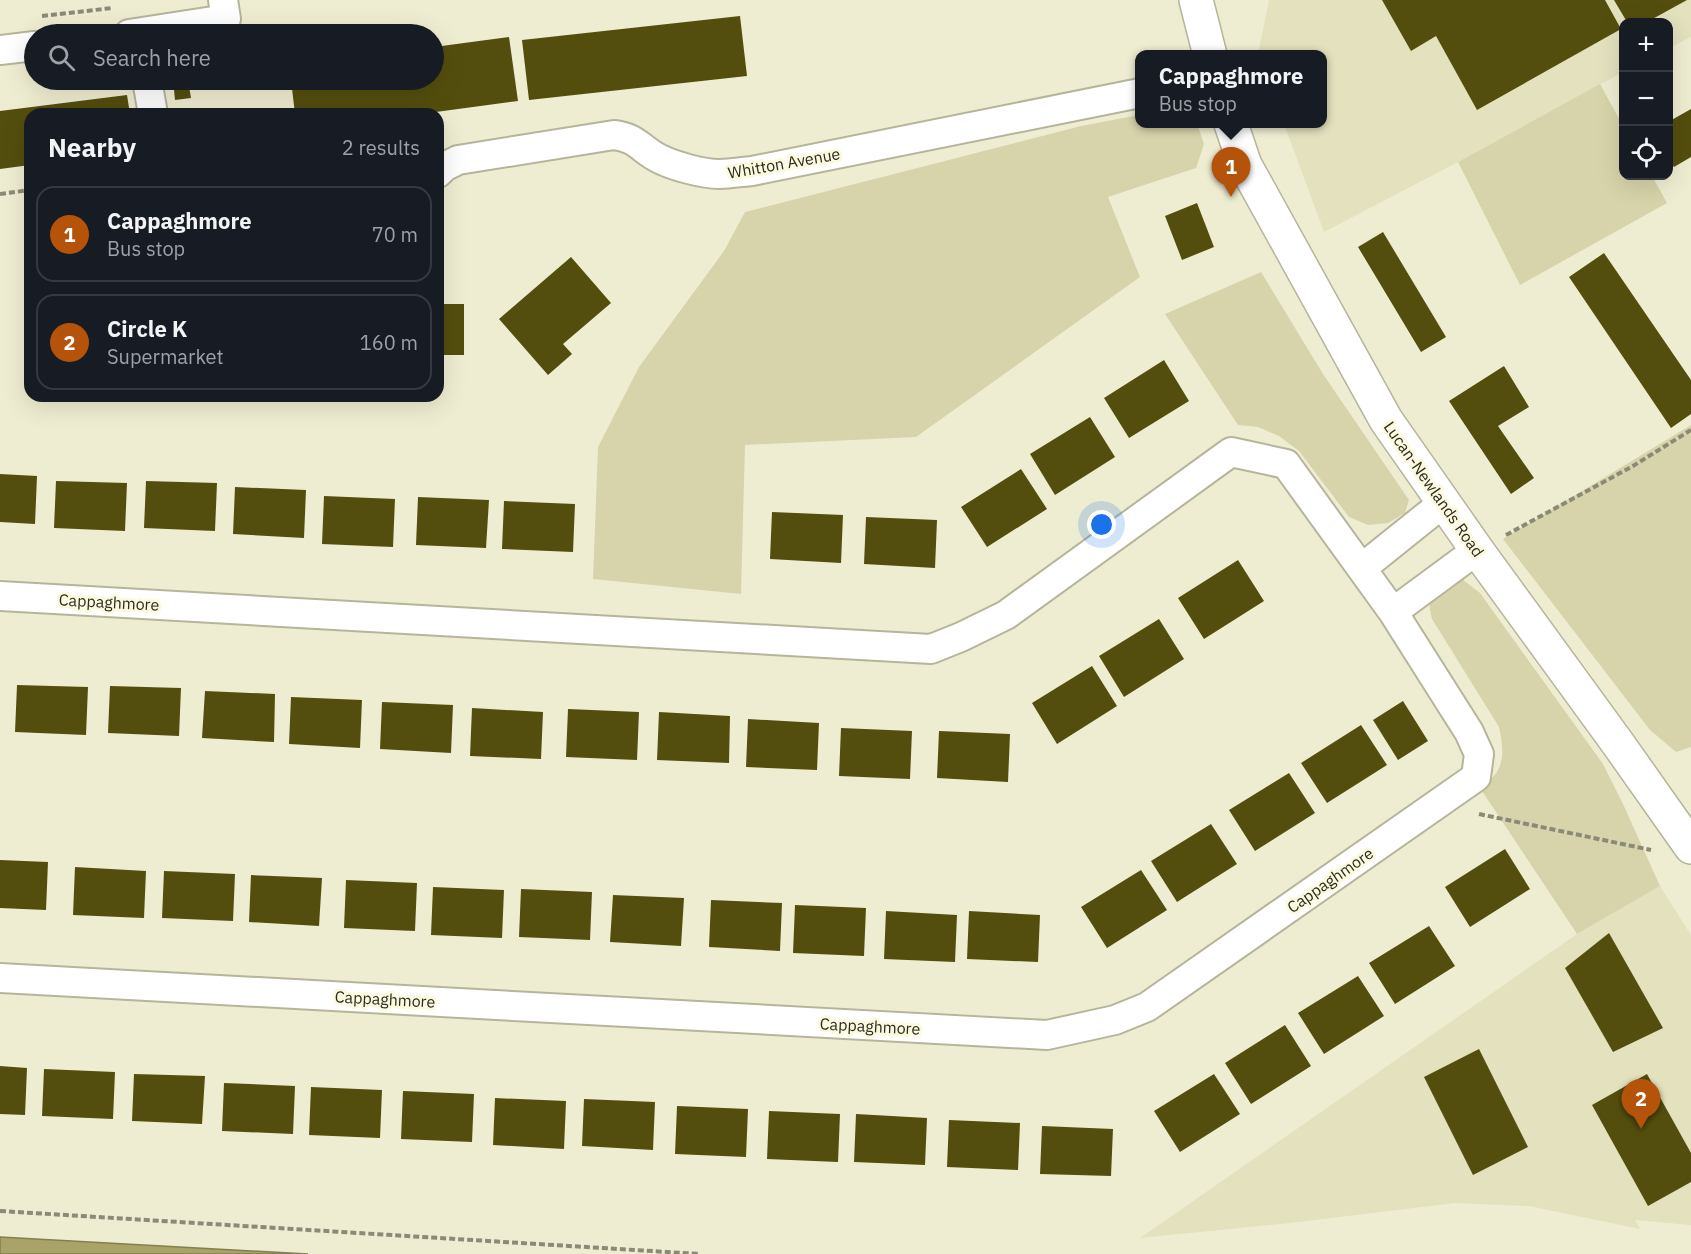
<!DOCTYPE html>
<html lang="en">
<head>
<meta charset="utf-8">
<style>
  body { margin:0; font-family:"IBM Plex Sans",sans-serif; background:#20242c; color:#f1f3f6 }
  .controls { position:absolute; right:18px; top:18px; display:grid; overflow:hidden; border-radius:12px; box-shadow:0 6px 24px #0002 }
  .controls button { width:54px; height:54px; display:grid; place-items:center; padding:0; border:0; border-bottom:2px solid #363941; background:#171b24; color:#f1f3f6; font:30px sans-serif }
  .you { position:absolute; left:1102px; top:525px; width:21px; height:21px; margin:-15px; border:4px solid #fff; border-radius:50%; background:#1a73e8; box-shadow:0 0 0 9px #1a73e833 }
  .badge { display:grid; place-items:center; width:39px; height:39px; border-radius:50%; background:#b45309; color:#fff; font-size:20px; font-weight:700 }
  .pin { position:absolute; translate:-50% -50px; filter:drop-shadow(0 2px 3px #0008) }
  .pin::after { content:''; position:absolute; top:32px; width:21px; height:18px; background:inherit; clip-path:polygon(0 0,100% 0,50% 100%) }
  .popup { position:absolute; left:1135px; top:50px; width:192px; height:78px; box-sizing:border-box; display:grid; place-content:center; border-radius:12px; background:#171b24; filter:drop-shadow(0 2px 4px #0005); font-size:20px; white-space:nowrap; color:#9ea1a6 }
  .popup b { font-size:22px; color:#f1f3f6 }
  .popup::after { content:''; position:absolute; left:50%; top:100%; margin-left:-12px; border:12px solid transparent; border-top-color:#171b24 }
  .list { margin:0; padding:0; list-style:none }
  h2 { display:flex; justify-content:space-between; align-items:center; height:78px; margin:0; padding:0 24px; font-size:26px }
  h2 small { font-size:20px; font-weight:400; color:#9ea1a6 }
  .list li { display:grid; grid-template-columns:39px 1fr auto; gap:18px; align-items:center; box-sizing:border-box; height:96px; margin:0 12px 12px; padding:0 12px; border:2px solid #363941; border-radius:18px }
  .list b { display:block; font-size:22px; white-space:nowrap }
  .list p { margin:0; font-size:20px; white-space:nowrap; color:#9ea1a6 }
  .list em { font-size:20px; font-style:normal; color:#9ea1a6 }
  .icon { flex:none; width:33px; height:33px; fill:none; stroke:currentColor; stroke-width:2; stroke-linecap:round; stroke-linejoin:round }
  .map { position:relative; flex:none; width:1691px; height:1254px; overflow:hidden }
  .search { position:absolute; background:#171b24; box-shadow:0 6px 24px #0002; left:24px; top:24px; width:420px; height:66px; display:flex; align-items:center; gap:15px; box-sizing:border-box; padding:0 21px; border-radius:33px; color:#9ea1a6; font-size:22px }
  .panel { position:absolute; background:#171b24; box-shadow:0 6px 24px #0002; left:24px; top:108px; width:420px; height:294px; border-radius:18px }
  .map>svg:first-child { display:block }
</style>
</head>
<body>
<div class="map">
<svg width="1691" height="1254" viewBox="0 0 1691 1254">
  <rect width="100%" height="100%" fill="#efedd1"/>
  <path fill="#e3e1be" d="M1269,0H1691V37L1669,48L1668,22H1624L1623,72L1458,162L1324,232L1284,124H1322V55L1258,54Z
    M1660,886L1691,935V1225L1635,1220L1640,1229L1529,1206L1455,1203L1290,1223L1140,1238L1577,934Z"/>
  <path fill="#d7d4ab" d="M1600,84L1623,126L1624,176H1652L1667,203L1520,285L1458,162Z
    M1139,115L1140,124H1197L1204,144L1196,168L1108,197L1140,277L916,437L745,445L741,594L593,579L598,447L639,367L724,251L745,212L1081,126Z
    M1261,272L1323,374L1409,500L1405,513L1388,523L1368,525L1349,517L1299,451L1279,436L1258,427L1238,425L1165,314Z
    M1691,425V747L1676,752L1650,730L1503,539Z
    M1462,579L1480,593L1603,764L1623,804L1660,886L1577,934L1480,788C1505,772 1505,754 1499,727L1432,619C1424,591 1438,585 1462,579Z"/>
  <path fill="#a9a367" stroke="#837f52" stroke-width="1.5" d="M0,1237L308,1254H0Z"/>
  <path fill="#544e0e" d="M1382,0H1605L1621,29L1477,110L1436,36L1411,51Z
    M1614,0H1687L1647,22H1627Z
    M740,16L747,76L529,100L522,40Z
    M509,37L518,101L421,114H295L291,80H434V47Z
    M173,80H188L191,98L175,100Z
    M127,95L130,114H30V165L0,169V111Z
    M1691,109V157L1674,167L1668,159V122Z
    M1197,203L1214,247L1182,260L1165,216Z
    M1383,232L1446,337L1421,352L1358,247Z
    M1604,253L1691,380V414L1671,428L1569,277Z
    M571,257L611,303L563,344L572,354L548,375L499,319Z
    M438,304H464V355H438Z
    M1164,360L1189,401L1129,438L1104,398Z
    M1504,366L1529,407L1498,426L1534,478L1511,494L1449,401Z
    M1090,417L1115,457L1055,495L1030,454Z
    M1021,469L1047,509L987,547L961,507Z
    M0,474L37,476L35,524L0,522Z
    M56,481L127,483L125,531L54,528Z
    M146,481L217,483L215,531L144,528Z
    M235,487L306,490L304,538L233,534Z
    M324,496L395,499L393,547L322,544Z
    M418,497L489,500L486,548L416,545Z
    M504,501L575,504L573,552L502,549Z
    M772,512L843,515L841,563L770,559Z
    M866,517L937,520L935,568L864,564Z
    M1238,560L1264,601L1204,639L1178,598Z
    M1159,619L1184,659L1124,697L1099,656Z
    M1092,666L1117,706L1057,744L1032,703Z
    M17,685L88,687L86,735L15,732Z
    M110,686L181,688L179,736L108,733Z
    M205,691L275,694L274,742L202,738Z
    M291,697L362,700L360,748L289,744Z
    M1403,701L1428,741L1398,760L1373,720Z
    M382,702L453,705L451,753L380,749Z
    M472,708L543,712L541,759L470,756Z
    M568,709L639,712L637,760L566,757Z
    M659,712L730,716L729,763L657,760Z
    M748,719L819,723L817,770L746,767Z
    M1361,725L1387,765L1327,803L1301,763Z
    M841,728L912,731L910,779L839,776Z
    M939,731L1010,734L1008,782L937,778Z
    M1289,773L1315,813L1255,851L1229,810Z
    M1211,824L1237,864L1177,902L1151,861Z
    M1505,849L1530,889L1470,927L1445,887Z
    M0,860L48,862L46,910L0,908Z
    M75,867L146,871L144,918L73,915Z
    M1141,870L1167,910L1107,948L1081,907Z
    M164,871L235,874L233,921L162,918Z
    M251,875L322,878L319,926L249,922Z
    M346,880L417,883L415,931L344,928Z
    M433,887L504,890L502,938L431,935Z
    M521,889L592,892L590,940L519,937Z
    M613,895L684,898L681,946L610,942Z
    M711,900L782,903L780,951L709,947Z
    M795,905L866,908L864,956L793,953Z
    M886,911L957,915L955,962L884,959Z
    M969,911L1040,915L1038,962L967,959Z
    M1429,926L1455,966L1395,1004L1369,963Z
    M1609,933L1663,1028L1613,1052L1565,968Z
    M1358,976L1384,1016L1324,1054L1298,1013Z
    M1285,1025L1311,1066L1251,1104L1225,1063Z
    M1479,1049L1528,1147L1473,1175L1424,1077Z
    M0,1066L27,1068L25,1115L0,1114Z
    M44,1069L115,1072L113,1119L42,1116Z
    M134,1074L205,1076L202,1124L132,1121Z
    M1214,1074L1240,1114L1180,1152L1154,1111Z
    M1647,1074L1691,1153V1182L1648,1206L1592,1105Z
    M224,1083L295,1086L293,1134L222,1131Z
    M311,1087L382,1090L380,1138L309,1135Z
    M403,1091L474,1094L472,1142L401,1139Z
    M495,1098L566,1101L564,1149L493,1145Z
    M584,1099L655,1102L653,1150L582,1146Z
    M677,1106L748,1109L746,1157L675,1154Z
    M769,1111L840,1114L838,1162L767,1159Z
    M856,1114L927,1118L925,1165L854,1162Z
    M949,1120L1020,1123L1018,1170L947,1167Z
    M1042,1126L1113,1129L1111,1176L1040,1174Z"/>
  <g fill="none" stroke-linecap="round" stroke-linejoin="round">
    <defs>
      <path id="street" d="M129,34L226,19L223,0
        M0,50L34,46
        M147,80L153,114
        M438,173L444,167L458,160L614,135C638,138 641,150 660,159C674,166 703,174 719,174C730,174 741,172 752,171L1140,93
        M1362,568L1443,503
        M0,596L931,649L961,637L1006,615L1231,452L1286,464L1393,612L1469,732L1479,754L1476,777L1147,1007L1115,1020L1047,1035L0,978
        M1393,612L1477,550"/>
      <path id="secondary" d="M1196,0L1210,55
        M1231,124L1245,165L1386,420L1477,550L1619,745L1691,847"/>
    </defs>
    <use href="#street" stroke="#b6b49a" stroke-width="32"/>
    <use href="#secondary" stroke="#b6b49a" stroke-width="36"/>
    <path stroke="#8b8a77" stroke-width="4" stroke-dasharray="6 3" stroke-linecap="butt" d="M42,16L112,8
      M27,166L28,170H30
      M0,194L30,190
      M1506,535L1633,466L1691,430
      M1479,814L1651,850
      M0,1211L700,1254"/>
    <use href="#street" stroke="#fff" stroke-width="28"/>
    <use href="#secondary" stroke="#fff" stroke-width="33"/>
  </g>
  <g text-anchor="middle" dominant-baseline="central" stroke-width="6" stroke-linejoin="round" paint-order="stroke">
    <g font-size="16" fill="#2b2a20" stroke="#fcfade">
      <text transform="translate(784 163) rotate(-10)">Whitton Avenue</text>
      <text transform="translate(1434 489) rotate(55)">Lucan-Newlands Road</text>
      <text transform="translate(109 602) rotate(3)">Cappaghmore</text>
      <text transform="translate(1330 880) rotate(-35)">Cappaghmore</text>
      <text transform="translate(385 999) rotate(3)">Cappaghmore</text>
      <text transform="translate(870 1026) rotate(3)">Cappaghmore</text>
    </g>
  </g>
</svg>
<div class="controls">
<button>+</button>
<button>−</button>
<button><svg class="icon" aria-label="locate" viewBox="0 0 24 24"><circle cx="12" cy="12" r="6"/><path d="M12 2v4M12 18v4M2 12h4M18 12h4"/></svg></button>
</div>
<div class="you"></div>
<div class="pin badge" style="left:1231px;top:197px">1</div>
<div class="popup"><b>Cappaghmore</b>Bus stop</div>
<div class="pin badge" style="left:1641px;top:1129px">2</div>
<div class="search"><svg class="icon" aria-label="search" viewBox="0 0 24 24"><circle cx="10" cy="10" r="6"/><path d="M15 15l6 6"/></svg>Search here</div>
<section class="panel">
<h2>Nearby<small>2 results</small></h2>
<ul class="list">
<li><span class="badge">1</span><div><b>Cappaghmore</b><p>Bus stop</p></div><em>70 m</em></li>
<li><span class="badge">2</span><div><b>Circle K</b><p>Supermarket</p></div><em>160 m</em></li>
</ul>
</section>
</div>
</body>
</html>
